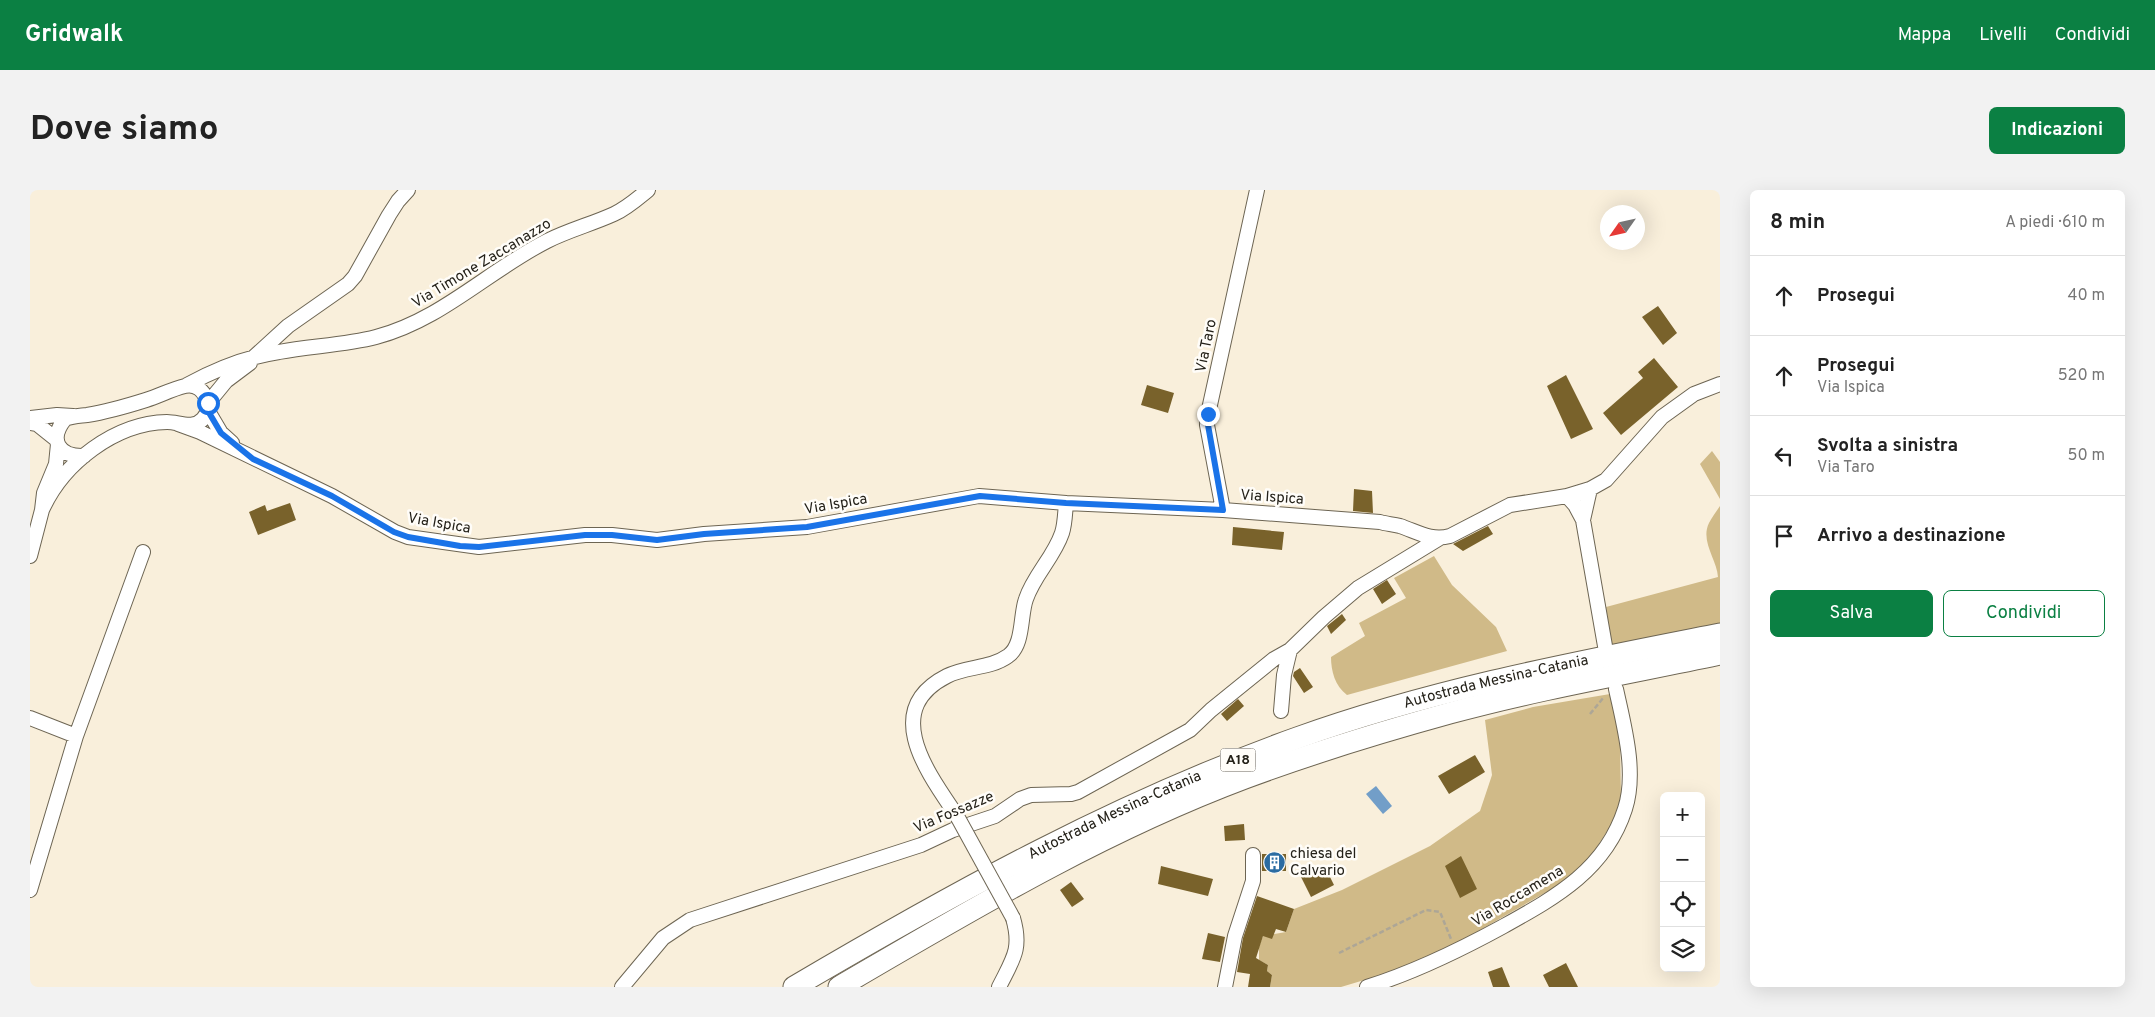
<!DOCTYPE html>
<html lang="it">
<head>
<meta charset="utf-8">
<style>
  body { margin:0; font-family:Overpass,sans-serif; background:#f2f2f2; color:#222 }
  .controls { position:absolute; right:15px; bottom:15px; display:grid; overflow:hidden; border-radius:8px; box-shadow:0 5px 20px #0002 }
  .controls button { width:45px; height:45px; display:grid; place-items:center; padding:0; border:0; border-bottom:1px solid #e0e0e0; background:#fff; color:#222; font:25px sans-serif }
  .compass { position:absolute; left:1570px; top:15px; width:45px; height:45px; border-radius:50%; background:#fff; box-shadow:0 5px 20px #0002; rotate:236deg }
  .stop { position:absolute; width:15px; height:15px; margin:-11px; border:4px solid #1a73e8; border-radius:50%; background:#fff }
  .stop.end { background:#1a73e8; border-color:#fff; box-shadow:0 1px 5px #0008 }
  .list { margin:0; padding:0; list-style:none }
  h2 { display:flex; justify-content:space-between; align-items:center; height:65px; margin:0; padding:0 20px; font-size:21px }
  h2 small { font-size:16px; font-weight:400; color:#767676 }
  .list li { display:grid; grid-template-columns:32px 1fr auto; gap:15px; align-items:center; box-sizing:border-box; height:80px; padding:0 20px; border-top:1px solid #e0e0e0 }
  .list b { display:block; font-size:19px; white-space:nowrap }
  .list p { margin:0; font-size:16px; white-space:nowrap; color:#767676 }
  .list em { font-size:16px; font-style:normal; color:#767676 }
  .actions { display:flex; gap:10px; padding:15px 20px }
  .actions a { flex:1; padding:11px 0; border:1px solid #0b8043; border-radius:8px; text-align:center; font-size:18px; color:#0b8043 }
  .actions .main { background:#0b8043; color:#fff }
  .icon { flex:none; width:28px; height:28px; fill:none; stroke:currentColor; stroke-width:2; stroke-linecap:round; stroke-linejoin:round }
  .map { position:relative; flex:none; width:1690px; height:797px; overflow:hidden; border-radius:8px }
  header { display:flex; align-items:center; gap:30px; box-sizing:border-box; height:70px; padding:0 25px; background:#0b8043; color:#fff }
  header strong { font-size:24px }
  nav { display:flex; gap:28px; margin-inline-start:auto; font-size:18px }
  .intro { display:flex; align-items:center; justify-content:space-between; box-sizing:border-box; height:120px; padding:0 30px }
  h1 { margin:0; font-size:35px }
  .button { padding:12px 22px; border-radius:8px; background:#0b8043; color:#fff; font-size:18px; font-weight:700 }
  main { display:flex; gap:30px; padding:0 30px }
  aside { flex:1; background:#fff; border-radius:8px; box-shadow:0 5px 20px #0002 }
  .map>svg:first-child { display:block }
</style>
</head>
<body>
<header>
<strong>Gridwalk</strong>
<nav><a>Mappa</a><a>Livelli</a><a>Condividi</a></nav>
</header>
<div class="intro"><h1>Dove siamo</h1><a class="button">Indicazioni</a></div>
<main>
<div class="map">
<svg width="1690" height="797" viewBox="0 0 1690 797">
  <rect width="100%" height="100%" fill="#f9efdb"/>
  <path fill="#d0ba88" d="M1682,261L1690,272V309L1670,274Z
    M1690,316V436L1582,455L1576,417L1688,387C1687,370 1670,351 1679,333C1682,327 1686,322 1690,316Z
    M1404,366L1422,395L1466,437L1477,461L1317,505C1305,496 1301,481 1301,467L1335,446L1329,433L1376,408L1364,388Z
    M1580,504L1590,552L1591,607L1583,632L1561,666L1541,688L1429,752L1371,779L1311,797H1240L1242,785L1237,781L1238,775L1229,770V757L1233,746L1256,742L1264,719L1312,700L1400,656L1450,621L1462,585L1455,530L1503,517Z"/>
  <path fill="#729ec8" d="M1346,596L1362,616L1353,624L1336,604Z"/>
  <path fill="#79622b" d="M1628,116L1647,143L1633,155L1612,127Z
    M1624,168L1648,197L1591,245L1573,223L1613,188L1608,182Z
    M1536,185L1563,239L1541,249L1517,196Z
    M1117,195L1144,203L1138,223L1111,215Z
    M1324,299L1342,301L1343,323L1323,321Z
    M260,313L266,330L228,345L219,322L235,315L237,321Z
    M1458,336L1463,344L1433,361L1423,354Z
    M1203,337L1254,342L1252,360L1202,355Z
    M1357,390L1366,404L1352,414L1343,399Z
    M1312,424L1316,430L1301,444L1297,436Z
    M1270,478L1283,497L1274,503L1263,486L1264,482Z
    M1208,509L1214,516L1197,531L1191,524Z
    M1445,565L1455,582L1419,604L1408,586Z
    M1214,634L1215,650L1195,651L1194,636Z
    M1232,664H1256V681H1232Z
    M1431,666L1447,699L1430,708L1415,676Z
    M1294,675L1304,695L1281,707L1271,687Z
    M1131,676L1183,689L1178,706L1128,694Z
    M1041,692L1054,709L1042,717L1030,700Z
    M1227,706L1264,719L1256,742L1246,739L1242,749L1233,746L1226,768L1238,775L1237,781L1242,785L1240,797H1218L1220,784L1207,782L1213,748Z
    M1178,743L1195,747L1190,772L1172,769Z
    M1536,773L1548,797H1519L1513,785Z
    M1472,777L1480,797H1463L1458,782Z"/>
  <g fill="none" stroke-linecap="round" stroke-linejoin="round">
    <defs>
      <path id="minor" d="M224,167L258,136L318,94L325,86L359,25L368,11L378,0
        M157,195C186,179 216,167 249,162C281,156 315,155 346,147C411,130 458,81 517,51C539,40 562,34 584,24C597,18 607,9 618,0
        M178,213L196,191L220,173
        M178,221L191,243L202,253
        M0,228L27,225L43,226
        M0,233L7,234L27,250
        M148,234L170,242L302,306L365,342L378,347L449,357L555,345H582L627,350L674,344L777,337L949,306L1036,313L1193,320L1350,332C1356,334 1363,334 1370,336C1388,342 1401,351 1420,346L1480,315L1537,306L1560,299L1576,290L1632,227L1664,204L1690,194
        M1537,306L1545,315L1553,330L1575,456
        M12,320C33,273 85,233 137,232C149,232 163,240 173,229C185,216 173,192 155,196C142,199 129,206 116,210C97,216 76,222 57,225C49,226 43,226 35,229C18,250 29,267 54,266
        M1193,320L1177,235L1178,224L1227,0
        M1553,330L1560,299
        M0,366L12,320L14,303L26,274L28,254
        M1251,521L1254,485L1260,460L1294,427L1328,398L1410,348
        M0,528L46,546L0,700
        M46,546L113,362
        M927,626C898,583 850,520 917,486C936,476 960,479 978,466C994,455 990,425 996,409C1004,385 1024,367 1032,343C1035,334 1035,323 1036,313
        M592,797L633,748L660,730L891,655L923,640L965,626L990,609L1001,605L1041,604L1048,602L1160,540L1181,520L1244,469L1260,460
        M969,797C983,769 992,759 983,728
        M1195,797L1205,746L1223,691V665
        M1337,797C1385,782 1428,761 1472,737C1524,708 1575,681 1595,619C1607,582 1594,536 1586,499"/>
      <g id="highway">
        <path id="s1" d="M764,797C927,701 1088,612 1267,548C1403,499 1548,472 1690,444"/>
        <path d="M809,797C941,720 1071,642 1215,588C1282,563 1351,542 1420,523C1508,499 1600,483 1690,464"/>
      </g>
    </defs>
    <use href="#minor" stroke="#6d6553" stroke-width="16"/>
    <use href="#highway" stroke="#6d6553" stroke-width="23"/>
    <path stroke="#ada696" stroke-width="2.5" stroke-dasharray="5 2.5" stroke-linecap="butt" d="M1560,524L1574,507
      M1309,763L1396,720L1410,722L1421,749"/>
    <use href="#minor" stroke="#fff" stroke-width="14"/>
    <use href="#highway" stroke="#fff" stroke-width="21"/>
    <defs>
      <path id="minor-bridge" d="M927,626L983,728"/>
    </defs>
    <use href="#minor-bridge" stroke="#6d6553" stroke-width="16" stroke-linecap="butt"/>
    <use href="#minor-bridge" stroke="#fff" stroke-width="14"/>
  </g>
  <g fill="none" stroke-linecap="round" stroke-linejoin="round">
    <path stroke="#1a73e8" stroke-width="6" d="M178,213V221L191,243L223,269L302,306L364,342L378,347L430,356L449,357L555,345H582L627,350L674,344L777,337L950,306L1036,313L1193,320L1178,235V224"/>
  </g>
  <defs>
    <symbol id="building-disc" viewBox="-11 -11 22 22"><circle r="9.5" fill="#2b6ca2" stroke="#fffdf9"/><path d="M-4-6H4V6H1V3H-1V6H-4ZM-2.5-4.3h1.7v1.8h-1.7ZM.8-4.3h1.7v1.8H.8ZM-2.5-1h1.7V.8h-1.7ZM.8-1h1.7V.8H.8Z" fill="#fff"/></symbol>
  </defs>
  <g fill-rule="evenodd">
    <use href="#building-disc" x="1232" y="660" width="25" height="25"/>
  </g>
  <g text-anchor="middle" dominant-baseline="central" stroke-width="5" stroke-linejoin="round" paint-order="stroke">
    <rect fill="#fffdf9" stroke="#66635c" stroke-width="1" x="1190.5" y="558.5" width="35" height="23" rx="4"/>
    <g font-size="14" font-weight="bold" fill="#242119">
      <text x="1208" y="570">A18</text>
    </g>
    <g font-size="15" fill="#242119" stroke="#fffdf9">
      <text transform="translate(452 74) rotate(-31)">Via Timone Zaccanazzo</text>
      <text transform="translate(1177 156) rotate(-78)">Via Taro</text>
      <text transform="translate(1242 308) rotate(4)">Via Ispica</text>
      <text transform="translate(806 315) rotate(-10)">Via Ispica</text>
      <text transform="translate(409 334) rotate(10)">Via Ispica</text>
      <text stroke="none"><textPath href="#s1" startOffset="769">Autostrada Messina-Catania</textPath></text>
      <text transform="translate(924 623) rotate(-23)">Via Fossazze</text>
      <text stroke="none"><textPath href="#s1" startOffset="364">Autostrada Messina-Catania</textPath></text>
      <text transform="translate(1488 707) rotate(-31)">Via Roccamena</text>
    </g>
    <g font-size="15" fill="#242119" stroke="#fffdf9" text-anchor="start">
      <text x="1260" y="664">chiesa del<tspan x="1260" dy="17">Calvario</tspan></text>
    </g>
  </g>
</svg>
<div class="controls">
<button>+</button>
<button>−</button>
<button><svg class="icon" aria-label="locate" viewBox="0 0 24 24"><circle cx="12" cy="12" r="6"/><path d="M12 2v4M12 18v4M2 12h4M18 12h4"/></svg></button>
<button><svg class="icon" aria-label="layers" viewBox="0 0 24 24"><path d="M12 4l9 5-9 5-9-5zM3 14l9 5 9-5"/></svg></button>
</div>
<svg class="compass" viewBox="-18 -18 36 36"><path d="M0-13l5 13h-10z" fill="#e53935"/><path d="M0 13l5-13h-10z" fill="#767676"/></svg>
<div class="stop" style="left:178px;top:213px"></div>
<div class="stop end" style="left:1178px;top:224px"></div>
</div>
<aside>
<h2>8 min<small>A piedi · 610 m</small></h2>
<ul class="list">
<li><svg class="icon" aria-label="ahead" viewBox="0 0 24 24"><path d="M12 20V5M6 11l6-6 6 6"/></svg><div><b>Prosegui</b></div><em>40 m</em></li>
<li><svg class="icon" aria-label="ahead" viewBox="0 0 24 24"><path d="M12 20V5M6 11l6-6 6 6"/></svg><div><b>Prosegui</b><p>Via Ispica</p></div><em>520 m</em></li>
<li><svg class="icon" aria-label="left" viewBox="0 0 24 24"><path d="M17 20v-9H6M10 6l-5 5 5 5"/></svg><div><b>Svolta a sinistra</b><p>Via Taro</p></div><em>50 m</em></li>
<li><svg class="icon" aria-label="arrive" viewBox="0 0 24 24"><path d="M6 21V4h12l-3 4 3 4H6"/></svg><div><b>Arrivo a destinazione</b></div></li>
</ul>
<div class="actions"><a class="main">Salva</a><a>Condividi</a></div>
</aside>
</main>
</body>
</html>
